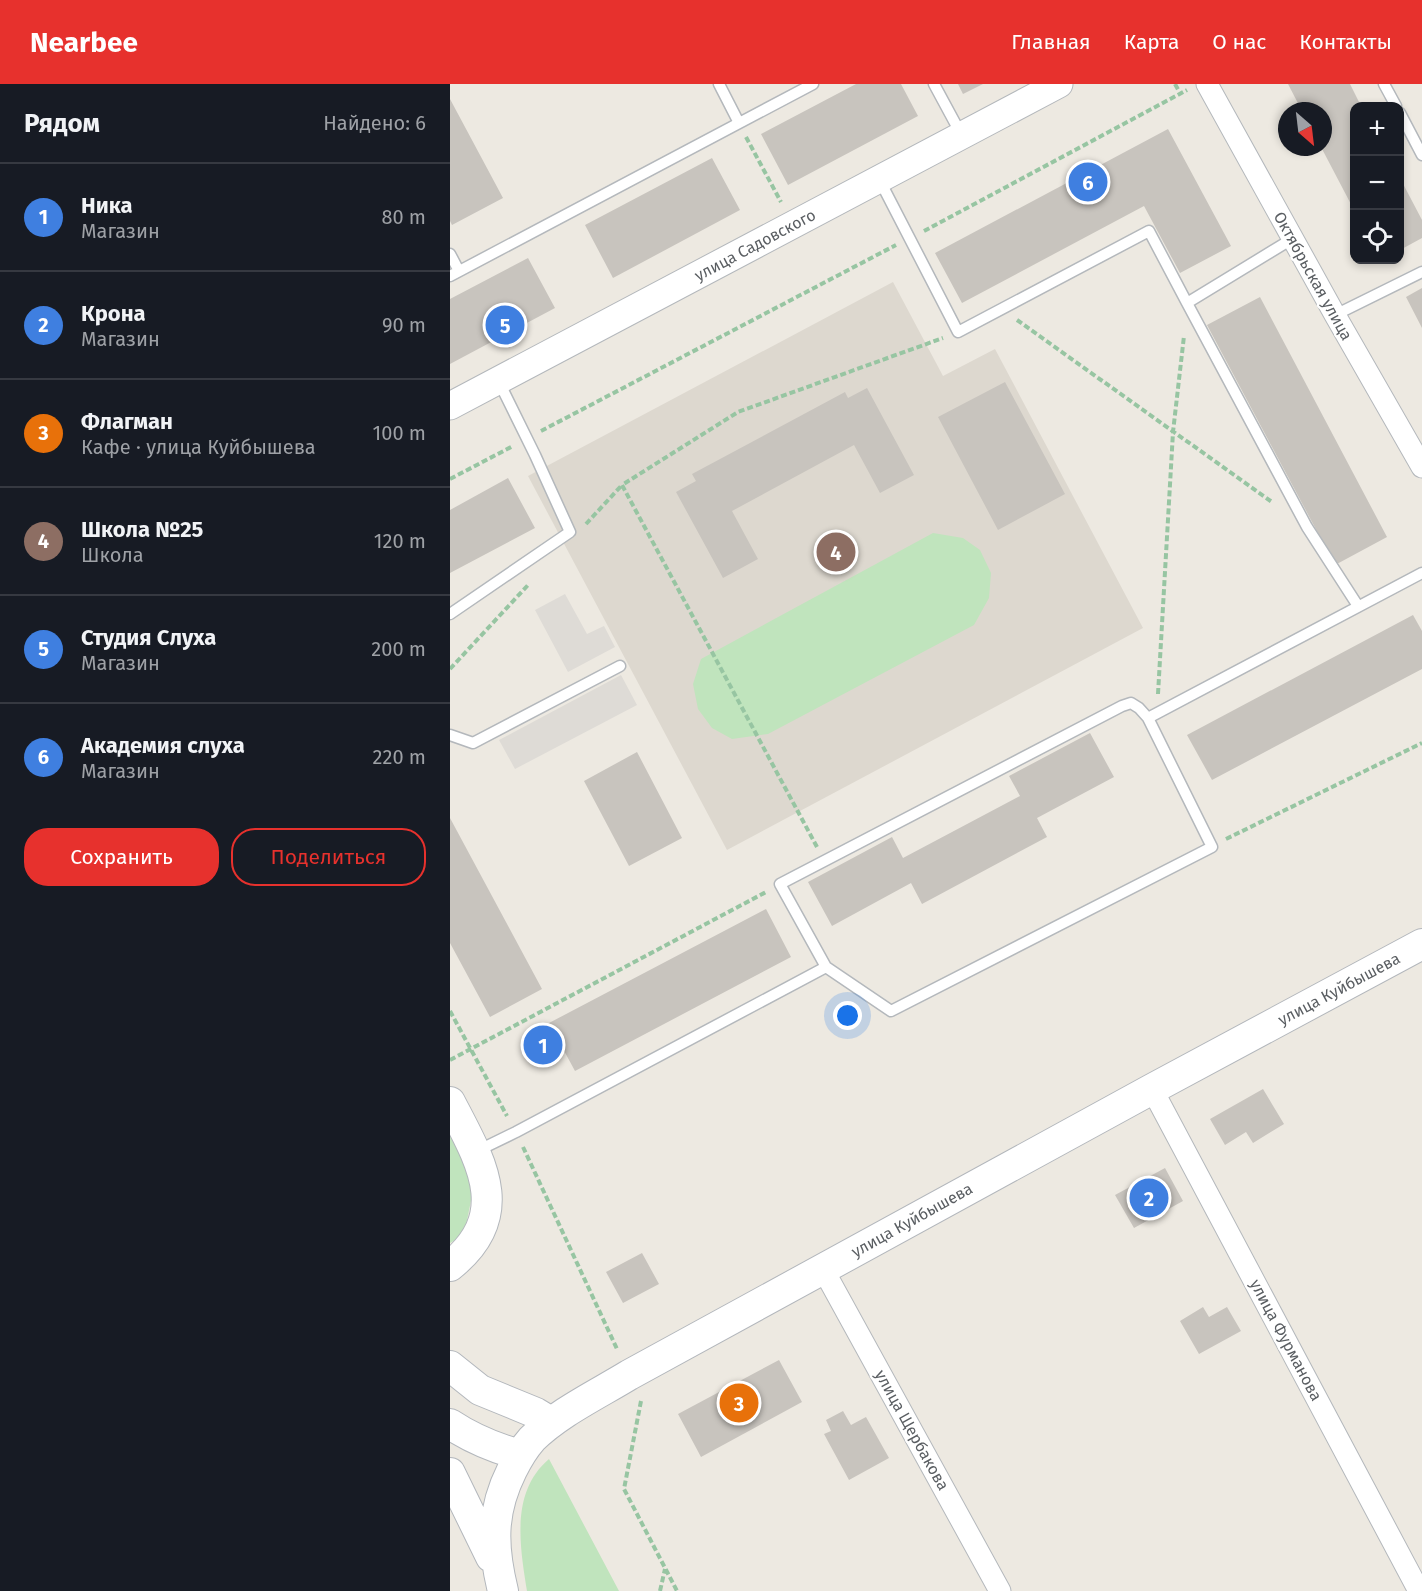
<!DOCTYPE html>
<html lang="ru">
<head>
<meta charset="utf-8">
<style>
  body { margin:0; font-family:"Fira Sans",sans-serif; background:#242831; color:#f1f3f6 }
  .controls { position:absolute; right:18px; top:18px; display:grid; overflow:hidden; border-radius:12px; box-shadow:0 3px 9px #0003 }
  .controls button { width:54px; height:54px; display:grid; place-items:center; padding:0; border:0; border-bottom:2px solid #363941; background:#171b24; color:#f1f3f6; font:30px sans-serif }
  .compass { position:absolute; left:828px; top:18px; width:54px; height:54px; border-radius:50%; background:#171b24; box-shadow:0 3px 9px #0003; rotate:152deg }
  .you { position:absolute; left:398px; top:932px; width:21px; height:21px; margin:-15px; border:4px solid #fff; border-radius:50%; background:#1a73e8; box-shadow:0 0 0 9px #1a73e833 }
  .badge { display:grid; place-items:center; width:39px; height:39px; border-radius:50%; background:#e7312d; color:#fff; font-size:20px; font-weight:700 }
  .pin { position:absolute; translate:-50% -50%; border:3px solid #fff; box-shadow:0 2px 6px #0006 }
  .list { margin:0; padding:0; list-style:none }
  h2 { display:flex; justify-content:space-between; align-items:center; height:78px; margin:0; padding:0 24px; font-size:26px }
  h2 small { font-size:20px; font-weight:400; color:#9ea1a6 }
  .list li { display:grid; grid-template-columns:39px 1fr auto; gap:18px; align-items:center; box-sizing:border-box; height:108px; padding:0 24px; border-top:2px solid #363941 }
  .list b { display:block; font-size:22px; white-space:nowrap }
  .list p { margin:0; font-size:20px; white-space:nowrap; color:#9ea1a6 }
  .list em { font-size:20px; font-style:normal; color:#9ea1a6 }
  .actions { display:flex; gap:12px; padding:18px 24px }
  .actions a { flex:1; padding:14px 0; border:2px solid #e7312d; border-radius:24px; text-align:center; font-size:21px; color:#e7312d }
  .actions .main { background:#e7312d; color:#fff }
  .icon { flex:none; width:33px; height:33px; fill:none; stroke:currentColor; stroke-width:2; stroke-linecap:round; stroke-linejoin:round }
  .map { position:relative; flex:none; width:972px; height:1507px; overflow:hidden }
  header { display:flex; align-items:center; gap:36px; box-sizing:border-box; height:84px; padding:0 30px; background:#e7312d; color:#fff }
  header strong { font-size:28px }
  nav { display:flex; gap:33px; margin-inline-start:auto; font-size:21px }
  main { display:flex }
  aside { flex:1; background:#171b24 }
  .map>svg:first-child { display:block }
</style>
</head>
<body>
<header>
<strong>Nearbee</strong>
<nav><a>Главная</a><a>Карта</a><a>О нас</a><a>Контакты</a></nav>
</header>
<main>
<aside>
<h2>Рядом<small>Найдено: 6</small></h2>
<ul class="list">
<li><span class="badge" style="background:#3f7fe0">1</span><div><b>Ника</b><p>Магазин</p></div><em>80 m</em></li>
<li><span class="badge" style="background:#3f7fe0">2</span><div><b>Крона</b><p>Магазин</p></div><em>90 m</em></li>
<li><span class="badge" style="background:#e8710a">3</span><div><b>Флагман</b><p>Кафе · улица Куйбышева</p></div><em>100 m</em></li>
<li><span class="badge" style="background:#8d6e63">4</span><div><b>Школа №25</b><p>Школа</p></div><em>120 m</em></li>
<li><span class="badge" style="background:#3f7fe0">5</span><div><b>Студия Слуха</b><p>Магазин</p></div><em>200 m</em></li>
<li><span class="badge" style="background:#3f7fe0">6</span><div><b>Академия слуха</b><p>Магазин</p></div><em>220 m</em></li>
</ul>
<div class="actions"><a class="main">Сохранить</a><a>Поделиться</a></div>
</aside>
<div class="map">
<svg width="972" height="1507" viewBox="0 0 972 1507">
  <rect width="100%" height="100%" fill="#ede9e1"/>
  <path fill="#dedbd6" d="M115,510L137,550L154,542L165,563L118,588L85,526Z
    M171,591L187,621L65,685L49,656Z"/>
  <path fill="#ddd8cf" d="M443,198L493,292L545,265L693,544L277,766L78,392Z"/>
  <path fill="#c0e4bd" d="M483,449L513,454L530,466L541,489L539,514L524,541L318,650L282,655L262,644L248,625L243,600L251,575Z
    M0,1050L25,1097L14,1151L0,1159Z
    M99,1375L169,1507H77C70,1463 60,1408 99,1375Z"/>
  <path fill="#c8c4be" d="M406,0H451L468,32L338,101L311,50Z
    M508,0H533L513,10Z
    M838,0H900L911,22H904V126L871,63H873V27H852Z
    M0,15L53,114L2,141L0,137Z
    M718,45L781,162L730,189L694,122L512,219L485,169Z
    M262,74L290,126L163,194L135,141Z
    M950,94L972,136V154L950,166Z
    M78,174L105,224L0,280V215Z
    M972,204V244L956,213Z
    M810,213L937,453L885,481L757,241Z
    M555,298L615,410L548,446L488,333Z
    M417,304L464,391L430,409L404,361L282,427L308,475L273,494L226,408L246,397L242,390L395,308L398,314Z
    M58,394L85,444L0,489V426Z
    M963,531L972,547V585L762,696L737,651Z
    M640,649L664,693L587,734L597,753L472,820L461,799L382,842L358,798L442,753L453,774L570,712L559,692Z
    M187,668L232,754L179,782L134,697Z
    M0,734L92,905L40,933L0,859Z
    M316,825L341,873L125,987L99,939Z
    M813,1005L834,1040L803,1059L796,1048L775,1061L760,1035Z
    M715,1084L733,1117L684,1144L665,1111Z
    M192,1169L209,1200L173,1219L156,1188Z
    M753,1223L759,1233L777,1223L791,1247L749,1270L730,1237Z
    M329,1276L352,1318L251,1373L228,1330Z
    M393,1327L401,1341L416,1333L439,1374L399,1396L374,1350L381,1347L376,1336Z"/>
  <g fill="none" stroke-linecap="round" stroke-linejoin="round">
    <defs>
      <path id="service" d="M269,0L289,39
        M484,0L511,50
        M934,0L946,22
        M950,29L972,71
        M429,95L508,248L699,147L737,219L842,155
        M0,170L9,187
        M0,192L363,0
        M737,219L857,443L908,522
        M885,231L972,188
        M0,530L120,448L85,371L49,298
        M0,651L23,659L170,582
        M376,883L330,800L672,622L681,619L689,624L698,634L972,489
        M27,1067L66,1048L376,883L441,927L762,763L698,634"/>
      <path id="minor" d="M757,0L885,231L972,383
        M702,1005L969,1507
        M373,1185L550,1507"/>
      <path id="tertiary" d="M0,322L609,0"/>
      <path id="secondary" d="M0,1018C30,1076 65,1130 0,1182
        M0,1282L30,1306L86,1329L101,1338
        M0,1340C21,1354 45,1364 70,1371
        M0,1389L41,1473
        M53,1507C42,1462 41,1428 62,1386C68,1374 74,1364 82,1355C108,1329 148,1310 179,1291L702,1005L972,860"/>
    </defs>
    <use href="#service" stroke="#b4b8bc" stroke-width="13"/>
    <use href="#minor" stroke="#b4b8bc" stroke-width="23"/>
    <use href="#tertiary" stroke="#b4b8bc" stroke-width="29"/>
    <use href="#secondary" stroke="#b3b7bc" stroke-width="32"/>
    <path stroke="#97c5a2" stroke-width="4" stroke-dasharray="6 3" stroke-linecap="butt" d="M725,0L730,9
      M296,53L331,118
      M474,147L737,6
      M567,236L822,418
      M91,347L446,161
      M0,395L63,362
      M136,440L172,401
      M0,585L79,500
      M708,610L723,348L734,252
      M776,755L972,659
      M367,763L172,401L288,328L493,254
      M0,927L57,1032
      M0,976L316,808
      M73,1063L167,1265
      M191,1317L174,1405L227,1507
      M210,1507L215,1485"/>
    <use href="#service" stroke="#fff" stroke-width="10"/>
    <use href="#minor" stroke="#fff" stroke-width="21"/>
    <use href="#tertiary" stroke="#fff" stroke-width="27"/>
    <use href="#secondary" stroke="#fff" stroke-width="30"/>
  </g>
  <g text-anchor="middle" dominant-baseline="central" stroke-width="4.5" stroke-linejoin="round" paint-order="stroke">
    <g font-size="16" fill="#5a5e62" stroke="#fff">
      <text transform="translate(305 161) rotate(-28)">улица Садовского</text>
      <text transform="translate(863 192) rotate(61)">Октябрьская улица</text>
      <text transform="translate(889 905) rotate(-28)">улица Куйбышева</text>
      <text transform="translate(462 1136) rotate(-29)">улица Куйбышева</text>
      <text transform="translate(836 1256) rotate(62)">улица Фурманова</text>
      <text transform="translate(462 1346) rotate(61)">улица Щербакова</text>
    </g>
  </g>
</svg>
<div class="controls">
<button>+</button>
<button>−</button>
<button><svg class="icon" aria-label="locate" viewBox="0 0 24 24"><circle cx="12" cy="12" r="6"/><path d="M12 2v4M12 18v4M2 12h4M18 12h4"/></svg></button>
</div>
<svg class="compass" viewBox="-18 -18 36 36"><path d="M0-13l5 13h-10z" fill="#e53935"/><path d="M0 13l5-13h-10z" fill="#9ea1a6"/></svg>
<div class="you"></div>
<div class="pin badge" style="left:93px;top:961px;background:#3f7fe0">1</div>
<div class="pin badge" style="left:699px;top:1114px;background:#3f7fe0">2</div>
<div class="pin badge" style="left:289px;top:1319px;background:#e8710a">3</div>
<div class="pin badge" style="left:386px;top:468px;background:#8d6e63">4</div>
<div class="pin badge" style="left:55px;top:241px;background:#3f7fe0">5</div>
<div class="pin badge" style="left:638px;top:98px;background:#3f7fe0">6</div>
</div>
</main>
</body>
</html>
